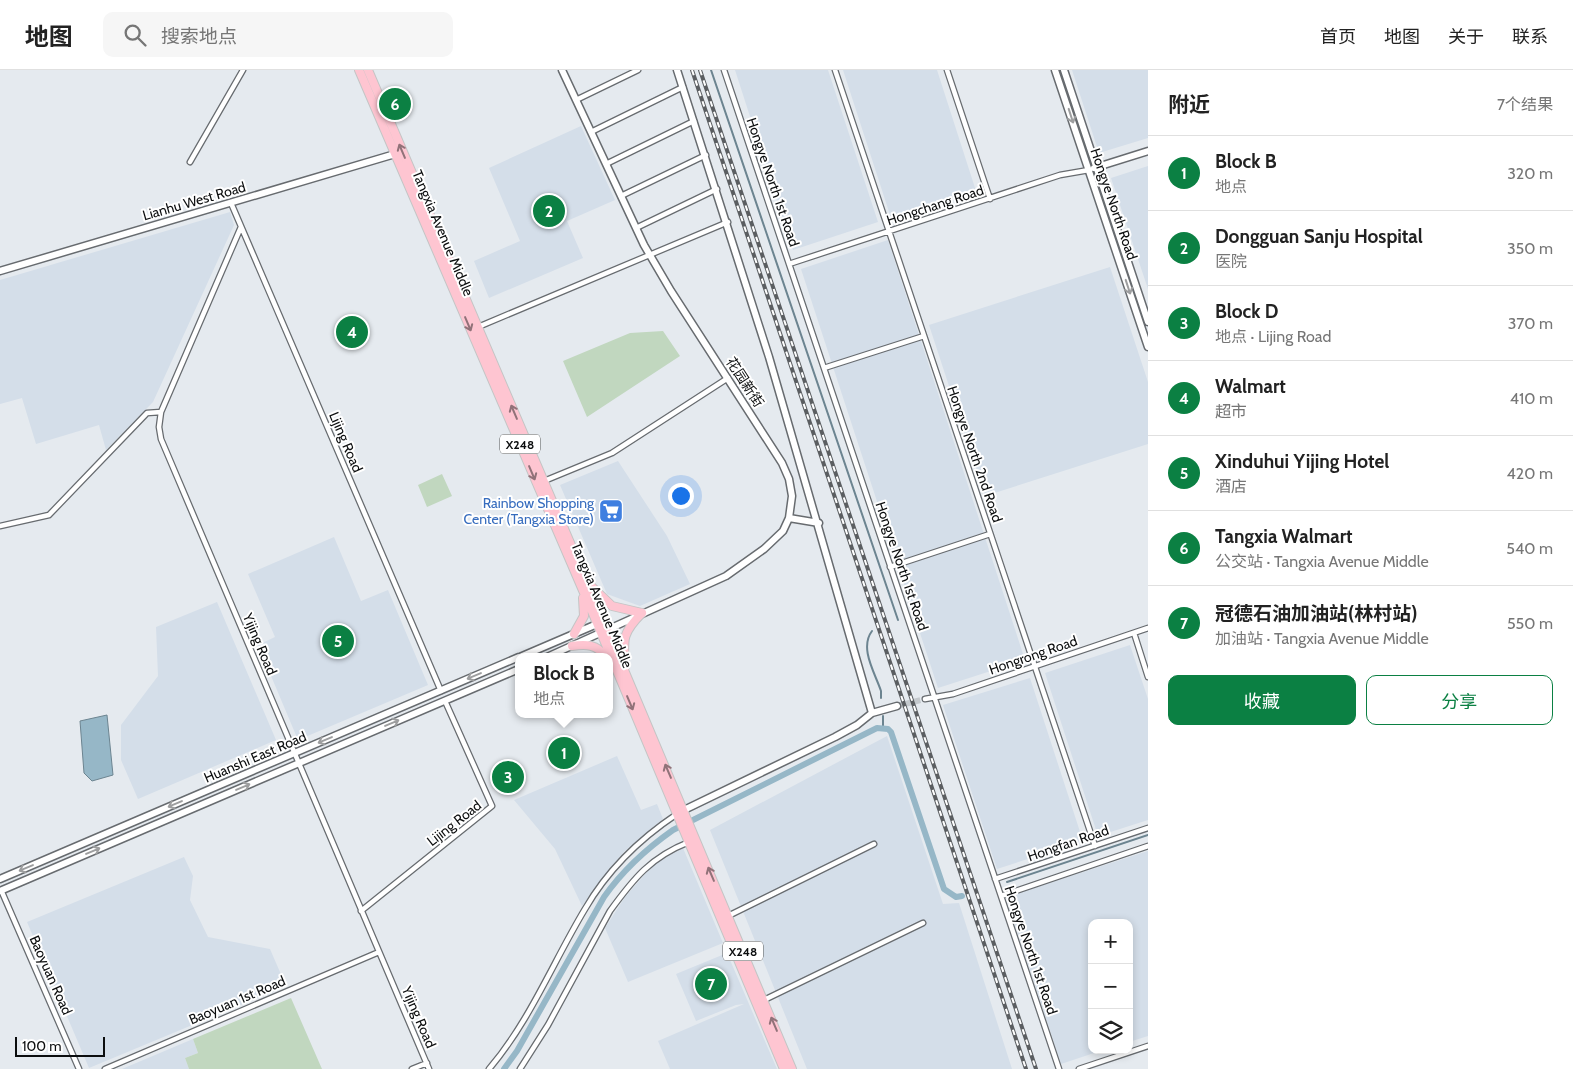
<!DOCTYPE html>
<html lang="zh">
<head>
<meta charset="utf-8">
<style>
  body { margin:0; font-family:Cabin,"Noto Sans SC",sans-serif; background:#f6f6f6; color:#222 }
  .controls { position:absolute; right:15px; bottom:15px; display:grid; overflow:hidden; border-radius:10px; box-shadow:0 2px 8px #0003 }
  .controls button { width:45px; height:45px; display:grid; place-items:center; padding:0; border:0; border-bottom:1px solid #e0e0e0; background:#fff; color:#222; font:25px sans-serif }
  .scale { position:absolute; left:15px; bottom:12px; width:90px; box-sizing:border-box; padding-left:5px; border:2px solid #0b0d0e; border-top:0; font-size:14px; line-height:18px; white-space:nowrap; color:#0b0d0e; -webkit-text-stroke:4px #fff; paint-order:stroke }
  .you { position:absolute; left:680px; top:425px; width:18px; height:18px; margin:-12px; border:4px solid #fff; border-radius:50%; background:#1a73e8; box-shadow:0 0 0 8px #1a73e833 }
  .badge { display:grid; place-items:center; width:32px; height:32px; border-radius:50%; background:#0b8043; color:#fff; font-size:16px; font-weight:700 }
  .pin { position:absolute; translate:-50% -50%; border:2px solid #fff; box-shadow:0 1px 5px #0006 }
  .popup { position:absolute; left:515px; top:583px; width:98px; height:65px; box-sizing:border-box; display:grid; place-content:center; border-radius:10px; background:#fff; filter:drop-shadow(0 1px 4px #0005); font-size:16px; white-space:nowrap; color:#767676 }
  .popup b { font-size:19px; color:#222 }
  .popup::after { content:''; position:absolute; left:50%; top:100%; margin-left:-10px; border:10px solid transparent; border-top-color:#fff }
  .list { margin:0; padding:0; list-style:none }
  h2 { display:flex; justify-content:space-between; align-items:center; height:65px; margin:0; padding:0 20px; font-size:21px }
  h2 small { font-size:16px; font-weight:400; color:#767676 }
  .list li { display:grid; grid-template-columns:32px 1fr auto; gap:15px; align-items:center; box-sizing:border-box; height:75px; padding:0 20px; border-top:1px solid #e0e0e0 }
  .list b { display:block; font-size:19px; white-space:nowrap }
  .list p { margin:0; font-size:16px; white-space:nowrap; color:#767676 }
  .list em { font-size:16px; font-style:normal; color:#767676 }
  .actions { display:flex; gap:10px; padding:15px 20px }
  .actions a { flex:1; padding:11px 0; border:1px solid #0b8043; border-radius:10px; text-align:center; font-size:18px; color:#0b8043 }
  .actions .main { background:#0b8043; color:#fff }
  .icon { flex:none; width:28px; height:28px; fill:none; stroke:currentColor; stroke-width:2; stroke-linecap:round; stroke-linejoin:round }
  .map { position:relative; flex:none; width:1148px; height:999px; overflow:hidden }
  header { display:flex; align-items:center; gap:30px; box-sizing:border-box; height:70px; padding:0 25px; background:#fff; border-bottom:1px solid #e0e0e0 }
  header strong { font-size:24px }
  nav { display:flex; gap:28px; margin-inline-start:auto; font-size:18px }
  .search { width:350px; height:45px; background:#f6f6f6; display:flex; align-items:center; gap:12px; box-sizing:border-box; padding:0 18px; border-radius:10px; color:#767676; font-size:19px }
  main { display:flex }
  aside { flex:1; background:#fff }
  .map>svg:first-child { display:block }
</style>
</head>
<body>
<header>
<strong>地图</strong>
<div class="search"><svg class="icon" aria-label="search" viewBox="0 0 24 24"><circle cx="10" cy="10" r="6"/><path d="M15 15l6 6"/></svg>搜索地点</div>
<nav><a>首页</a><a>地图</a><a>关于</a><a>联系</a></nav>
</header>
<main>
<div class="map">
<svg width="1148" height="999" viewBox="0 0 1148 999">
  <rect width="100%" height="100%" fill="#e5eaef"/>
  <path fill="#d4dee9" d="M735,0H828L878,152L793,180Z
    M843,0H937L976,121L891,148Z
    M1072,0H1148V68L1099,83Z
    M581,56L615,130L567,151L583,188L489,228L474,191L520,171L489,98Z
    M1148,96V219L1111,108Z
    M230,142L234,155L153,332L106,380L99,355L36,374L22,328L0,334V210Z
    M888,170L1025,590L938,618L801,199Z
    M1110,197L1148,312V374L985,426L929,255Z
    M618,391L667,466L690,514L640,536L607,524L560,415Z
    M334,467L361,531L388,520L428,615L298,670L258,575L275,567L248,504Z
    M217,532L276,670L138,729L121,690V655L158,606L156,557Z
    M1130,575L1148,629V750L1098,766L1045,603Z
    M1030,608L1083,771L997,799L943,635Z
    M887,666L943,834L959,833L1012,999H807L710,760Z
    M617,686L641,740L657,734L663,749L624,782L582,836L555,779L514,730Z
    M683,778L723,873L628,912L605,858L625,827L654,794Z
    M1148,781V966L1129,972V853H1092V980H1103L1061,994L1006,827Z
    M184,787L193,806L190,830L208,867L270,879L286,916L89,998L27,852Z
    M727,883L777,999H670L658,971L744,934L736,935L696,951L676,904Z
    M193,969L198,983L185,988L189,999H122Z"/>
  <path fill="#c1d7bf" d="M663,261L680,286L587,347L563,291L630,263Z
    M442,404L452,426L427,437L418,415Z
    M291,928L322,999H189L185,988L198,983L193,969Z"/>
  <path fill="#96b7c7" stroke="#6c8490" d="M107,645L113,705L92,711L84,703L80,651Z"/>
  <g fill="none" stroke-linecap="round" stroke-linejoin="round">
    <path stroke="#6c8490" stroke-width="2" d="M711,0L898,550
      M872,561C859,578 875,603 881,621V628
      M883,646V658
      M1007,812L1148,765"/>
    <path stroke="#96b7c7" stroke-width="6" d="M504,999L517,981L604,827C623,800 646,779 673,760L877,658L888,659L891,662L944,819L956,827L962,826"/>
    <path stroke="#c4c9cd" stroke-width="6" stroke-dasharray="6 3" stroke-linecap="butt" d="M897,636L925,629"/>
    <defs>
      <path id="street" d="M724,0L1059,999
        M835,0L1095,776
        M947,0L990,129
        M576,30L638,0
        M591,62L683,17
        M190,92L243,0
        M606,94L694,51
        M621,126L706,85
        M231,133L441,621
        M241,157L161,342L159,357L161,369L429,999
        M636,158L717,119
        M789,194L1060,105L1089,100
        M478,257L728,152
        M824,298L924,266
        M544,411L612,383L728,308
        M0,456L49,445L147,343L161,342
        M890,497L990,464
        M1134,563L1148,607
        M925,629L953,624L1148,558
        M995,809L1148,758
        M1,820L79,999
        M1001,826L1148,776
        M361,841L492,736L445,631
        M728,846L874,774
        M764,930L923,853
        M105,999L379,882
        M412,999L427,993
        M489,999C530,951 553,892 585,839C607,801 641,768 677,744
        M520,999L548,955L610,841C634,808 651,787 689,772
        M1079,999L1148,976"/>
      <path id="secondary" d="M677,0L769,287L872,643
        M1055,0L1148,277
        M1064,0L1148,252
        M1094,98L1148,81
        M0,201L395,84
        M789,448L819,453
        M520,587L597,554L601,556
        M547,587L726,506L764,479L783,461L789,448L792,426L789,409L782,393L671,221L644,175L562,0
        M684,740L835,667L857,655L872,643L897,636
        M0,809L519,587
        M0,821L519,599"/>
      <path id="primary" d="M359,0L594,546L784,999
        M368,0L600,543L792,999
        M591,516L612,536L642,543
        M574,564L584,546L583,528
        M572,576C586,574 597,574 606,587
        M625,597C623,569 622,563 642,543"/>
    </defs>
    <use href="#street" stroke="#676b6f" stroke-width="7"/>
    <use href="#secondary" stroke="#676b6f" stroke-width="9"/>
    <use href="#primary" stroke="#c4c5c5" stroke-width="10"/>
    <use href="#street" stroke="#fff" stroke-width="4.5"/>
    <use href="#secondary" stroke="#fff" stroke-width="6"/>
    <use href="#primary" stroke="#fec5d1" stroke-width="8"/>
    <defs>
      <path id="rail" d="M692,0L1026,999
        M700,0L1036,999"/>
    </defs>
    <use href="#rail" stroke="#5b5e61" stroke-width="4"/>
    <use href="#rail" stroke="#fff" stroke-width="2" stroke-dasharray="5.5" stroke-linecap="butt"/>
  </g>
  <defs><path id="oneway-shaft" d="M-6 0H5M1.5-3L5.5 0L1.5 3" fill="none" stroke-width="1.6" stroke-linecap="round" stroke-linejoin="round" transform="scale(1.25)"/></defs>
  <g stroke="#9d9e9f">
    <use href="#oneway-shaft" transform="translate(1071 46) rotate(72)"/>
    <use href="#oneway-shaft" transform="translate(1128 217) rotate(72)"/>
    <use href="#oneway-shaft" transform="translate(474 606) rotate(157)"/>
    <use href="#oneway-shaft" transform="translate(392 653) rotate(-23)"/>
    <use href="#oneway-shaft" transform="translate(325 670) rotate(157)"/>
    <use href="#oneway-shaft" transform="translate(243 717) rotate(-23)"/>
    <use href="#oneway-shaft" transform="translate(175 734) rotate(157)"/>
    <use href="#oneway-shaft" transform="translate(93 781) rotate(-23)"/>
    <use href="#oneway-shaft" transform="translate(26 798) rotate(157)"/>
  </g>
  <g stroke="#917279">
    <use href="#oneway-shaft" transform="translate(402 81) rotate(-113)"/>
    <use href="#oneway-shaft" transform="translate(468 254) rotate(67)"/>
    <use href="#oneway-shaft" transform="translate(514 342) rotate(-113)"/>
    <use href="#oneway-shaft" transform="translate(532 403) rotate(67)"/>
    <use href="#oneway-shaft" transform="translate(630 633) rotate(67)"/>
    <use href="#oneway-shaft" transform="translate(668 701) rotate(-113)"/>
    <use href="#oneway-shaft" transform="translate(711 804) rotate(-113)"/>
    <use href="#oneway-shaft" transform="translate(774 954) rotate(-113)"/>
  </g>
  <defs>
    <symbol id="supermarket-square" viewBox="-11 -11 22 22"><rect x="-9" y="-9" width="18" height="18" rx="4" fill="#3f7fe0" stroke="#fff"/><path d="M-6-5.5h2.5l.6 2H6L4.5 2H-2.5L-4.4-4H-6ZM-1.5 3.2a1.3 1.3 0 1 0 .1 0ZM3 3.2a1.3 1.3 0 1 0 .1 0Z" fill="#fff"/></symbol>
  </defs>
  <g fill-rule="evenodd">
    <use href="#supermarket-square" x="597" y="427" width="28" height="28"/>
  </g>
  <g text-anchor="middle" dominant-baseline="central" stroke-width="4" stroke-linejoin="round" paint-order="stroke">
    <g fill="#fff" stroke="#545656" stroke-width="1">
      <rect x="500" y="364.5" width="40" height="19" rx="4"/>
      <rect x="723" y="871.5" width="40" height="19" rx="4"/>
    </g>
    <g font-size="12" font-weight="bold" fill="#0b0d0e">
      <text x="520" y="374">X248</text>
      <text x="743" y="881">X248</text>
    </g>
    <g font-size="14" fill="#0b0d0e" stroke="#fff">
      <text transform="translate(773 112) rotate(71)">Hongye North 1st Road</text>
      <text transform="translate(194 131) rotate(-16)">Lianhu West Road</text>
      <text transform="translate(1114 134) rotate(71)">Hongye North Road</text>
      <text transform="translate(935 135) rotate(-18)">Hongchang Road</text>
      <text transform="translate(443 163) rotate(67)">Tangxia Avenue Middle</text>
      <text transform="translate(745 312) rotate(57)">花园新街</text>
      <text transform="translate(346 372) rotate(67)">Lijing Road</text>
      <text transform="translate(975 384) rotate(71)">Hongye North 2nd Road</text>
      <text transform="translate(902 496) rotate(71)">Hongye North 1st Road</text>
      <text transform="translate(602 535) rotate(67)">Tangxia Avenue Middle</text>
      <text transform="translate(260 574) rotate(67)">Yijing Road</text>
      <text transform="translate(1033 585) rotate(-19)">Hongrong Road</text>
      <text transform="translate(255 687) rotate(-23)">Huanshi East Road</text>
      <text transform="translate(454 753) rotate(-38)">Lijing Road</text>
      <text transform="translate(1068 773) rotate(-19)">Hongfan Road</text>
      <text transform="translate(1031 880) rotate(71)">Hongye North 1st Road</text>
      <text transform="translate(51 905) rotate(66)">Baoyuan Road</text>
      <text transform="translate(237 930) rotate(-23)">Baoyuan 1st Road</text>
      <text transform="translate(419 947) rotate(67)">Yijing Road</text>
    </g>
    <g font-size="14" fill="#366cbe" stroke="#fff" text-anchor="end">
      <text x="594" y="433">Rainbow Shopping<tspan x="594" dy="16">Center (Tangxia Store)</tspan></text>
    </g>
  </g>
</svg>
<div class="controls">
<button>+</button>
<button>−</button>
<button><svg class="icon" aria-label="layers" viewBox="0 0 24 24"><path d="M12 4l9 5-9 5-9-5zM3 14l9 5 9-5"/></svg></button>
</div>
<div class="scale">100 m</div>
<div class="you"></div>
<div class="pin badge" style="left:564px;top:683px">1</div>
<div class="popup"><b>Block B</b>地点</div>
<div class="pin badge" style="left:549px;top:141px">2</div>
<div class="pin badge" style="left:508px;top:707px">3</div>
<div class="pin badge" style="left:352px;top:262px">4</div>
<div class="pin badge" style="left:338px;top:571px">5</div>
<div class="pin badge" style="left:395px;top:34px">6</div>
<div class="pin badge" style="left:711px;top:914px">7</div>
</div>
<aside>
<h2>附近<small>7个结果</small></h2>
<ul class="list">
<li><span class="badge">1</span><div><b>Block B</b><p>地点</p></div><em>320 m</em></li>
<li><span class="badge">2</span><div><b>Dongguan Sanju Hospital</b><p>医院</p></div><em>350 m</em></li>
<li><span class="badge">3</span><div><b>Block D</b><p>地点 · Lijing Road</p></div><em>370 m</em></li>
<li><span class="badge">4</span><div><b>Walmart</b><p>超市</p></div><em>410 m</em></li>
<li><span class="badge">5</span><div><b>Xinduhui Yijing Hotel</b><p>酒店</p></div><em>420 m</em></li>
<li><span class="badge">6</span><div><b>Tangxia Walmart</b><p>公交站 · Tangxia Avenue Middle</p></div><em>540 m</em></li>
<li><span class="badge">7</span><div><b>冠德石油加油站(林村站)</b><p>加油站 · Tangxia Avenue Middle</p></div><em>550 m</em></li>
</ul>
<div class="actions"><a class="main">收藏</a><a>分享</a></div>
</aside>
</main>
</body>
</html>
